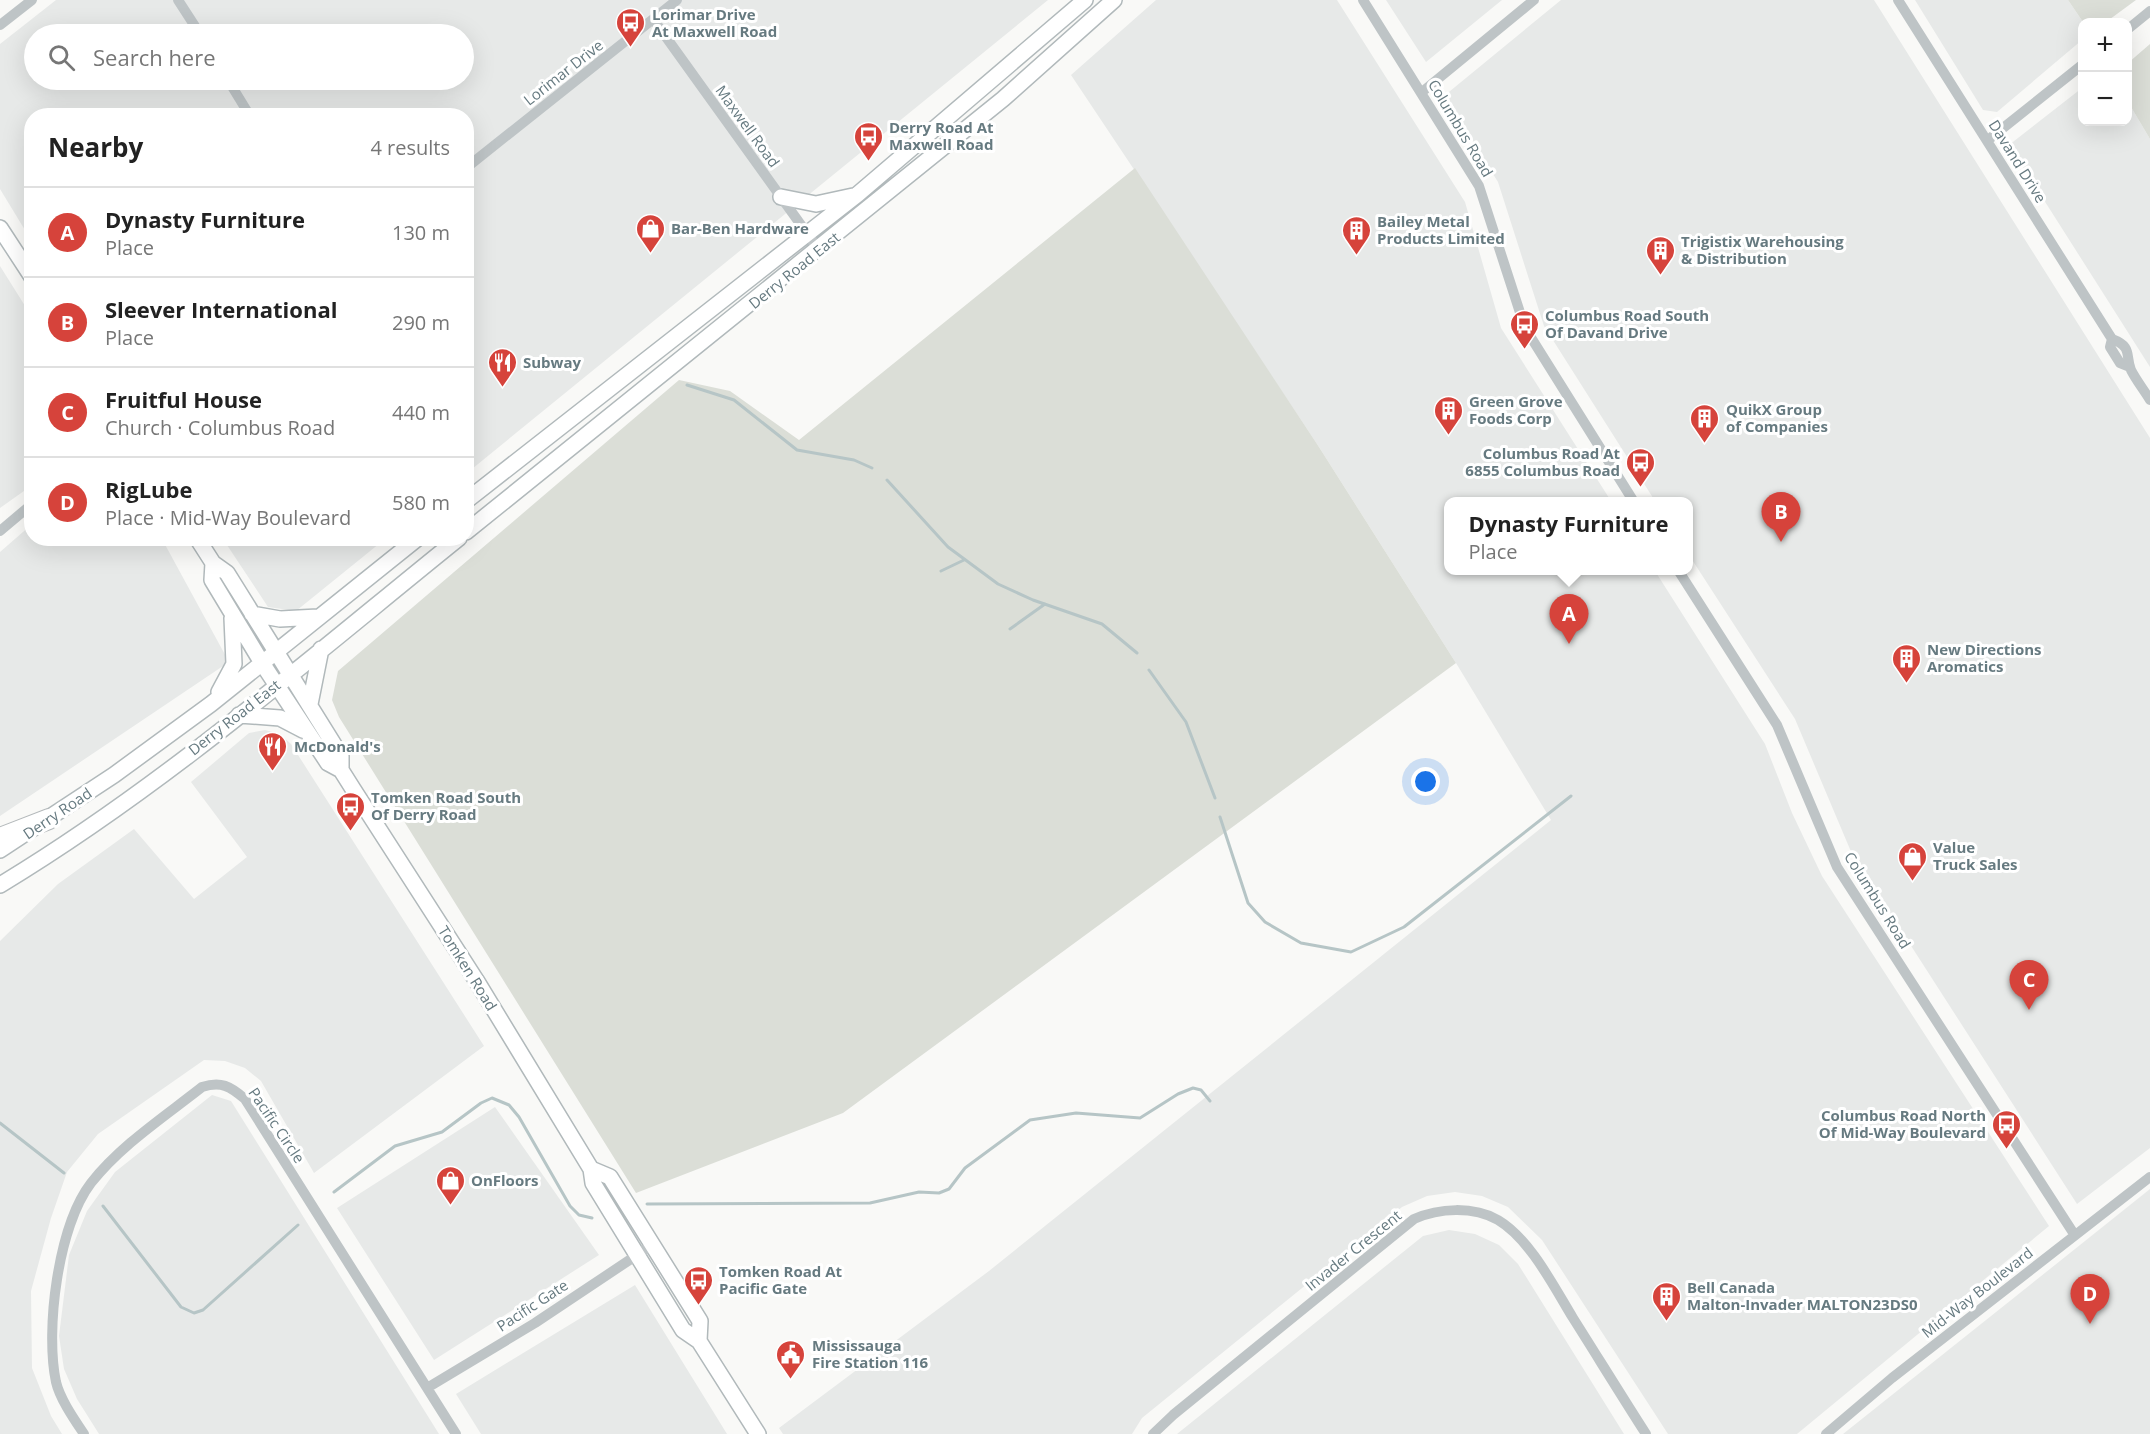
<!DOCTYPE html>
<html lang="en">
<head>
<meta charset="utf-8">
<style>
  body { margin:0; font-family:"Open Sans",sans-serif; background:#f2f2f2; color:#222 }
  .controls { position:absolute; right:18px; top:18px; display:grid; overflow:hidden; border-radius:12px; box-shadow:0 6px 24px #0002 }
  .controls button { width:54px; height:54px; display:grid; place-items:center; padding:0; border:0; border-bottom:2px solid #e0e0e0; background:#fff; color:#222; font:30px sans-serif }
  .you { position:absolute; left:1426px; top:782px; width:21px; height:21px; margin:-15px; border:4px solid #fff; border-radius:50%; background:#1a73e8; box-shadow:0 0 0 9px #1a73e833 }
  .badge { display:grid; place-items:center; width:39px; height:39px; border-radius:50%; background:#d6433b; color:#fff; font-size:20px; font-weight:700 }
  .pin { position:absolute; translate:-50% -50px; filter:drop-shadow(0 2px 3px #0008) }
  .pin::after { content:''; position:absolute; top:32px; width:21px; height:18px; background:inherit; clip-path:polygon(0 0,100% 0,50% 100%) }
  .popup { position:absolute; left:1444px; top:497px; width:249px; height:78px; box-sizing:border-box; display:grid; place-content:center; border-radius:12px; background:#fff; filter:drop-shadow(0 2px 4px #0005); font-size:20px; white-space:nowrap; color:#767676 }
  .popup b { font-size:22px; color:#222 }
  .popup::after { content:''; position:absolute; left:50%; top:100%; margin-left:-12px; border:12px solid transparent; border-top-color:#fff }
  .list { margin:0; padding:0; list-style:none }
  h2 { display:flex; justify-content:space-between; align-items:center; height:78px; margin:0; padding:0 24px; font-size:26px }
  h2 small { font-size:20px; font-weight:400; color:#767676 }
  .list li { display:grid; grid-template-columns:39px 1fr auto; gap:18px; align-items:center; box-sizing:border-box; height:90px; padding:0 24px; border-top:2px solid #e0e0e0 }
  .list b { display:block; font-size:22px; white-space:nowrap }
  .list p { margin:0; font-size:20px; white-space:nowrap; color:#767676 }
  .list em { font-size:20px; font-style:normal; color:#767676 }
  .icon { flex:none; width:33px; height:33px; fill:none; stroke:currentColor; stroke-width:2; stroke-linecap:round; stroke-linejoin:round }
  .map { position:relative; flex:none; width:2150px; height:1434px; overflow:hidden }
  .search { position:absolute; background:#fff; box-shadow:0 6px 24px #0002; left:24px; top:24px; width:450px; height:66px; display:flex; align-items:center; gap:15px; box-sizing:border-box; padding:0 21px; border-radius:33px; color:#767676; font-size:22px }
  .panel { position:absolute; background:#fff; box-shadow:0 6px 24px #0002; left:24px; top:108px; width:450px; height:438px; border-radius:24px }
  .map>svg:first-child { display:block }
</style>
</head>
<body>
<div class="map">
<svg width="2150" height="1434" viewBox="0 0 2150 1434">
  <rect width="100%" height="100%" fill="#f9f9f7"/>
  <path fill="#e7e9e8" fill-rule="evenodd" d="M56,0H1048L467,473L466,116H32L31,240L0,189V44ZM34,34H464V80H34Z
    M1156,0H1337L1465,202L1501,328L1611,501L1449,502V570L1655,571L1765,744L1792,813L1822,876L2049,1226L1797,1434H1668L1542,1240L1508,1207L1482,1196L1455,1192L1427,1196L1402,1207L1142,1418L1132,1434H783L779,1428L989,1271L1551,820L1456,663L1319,447L1071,75Z
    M1386,0H1502L1426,62Z
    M1561,0H1874L2150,438V1148L2077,1204L1852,854L1795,719L1689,555V502L1655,501L1544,326L1498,182L1444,96Z
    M1915,0H2068L2083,22L2082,40L1997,112L1983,110Z
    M2082,88V122H2128V102L2150,139V367L2009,145Z
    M0,266L32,317L31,486L0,508Z
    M31,525L32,538L162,539L229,662L0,816V552Z
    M223,539H385L296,611L268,607Z
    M265,730L280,734L291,744L484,1046L314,1173L261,1081L245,1068L225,1061L204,1060L98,1134L67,1172L51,1218L31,1291L32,1368L51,1416L62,1434H0V941L58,884L134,829L194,899L247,857L191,782L249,733Z
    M212,1095L231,1101L439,1434H99L77,1399L64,1369L59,1336L69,1255L87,1211L115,1172Z
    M495,1107L599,1255L434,1360L337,1208Z
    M2150,1189V1434H1843L2075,1249Z
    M1449,1230L1475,1234L1499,1245L1518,1264L1624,1434H1177L1423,1236Z
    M635,1285L727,1434H481L456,1394Z"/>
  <path fill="#dbded7" d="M2068,0H2136L2106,22H2083Z
    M2150,44V139L2128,102V63Z
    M1135,168L1319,447L1456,663L843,1113L636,1193L339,717L332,700L338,671L679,380L730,391L799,440Z"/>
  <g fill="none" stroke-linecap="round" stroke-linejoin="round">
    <path stroke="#b6c5c6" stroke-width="3" d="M687,385L734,400L797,450L854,460L872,468
      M887,480L948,547L998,584L1033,600L1102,624L1137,653
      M941,571L964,560
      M1010,629L1045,604
      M1149,670L1186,722L1215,798
      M1220,817L1248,903L1265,922L1301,943L1351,952L1404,927L1571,796
      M0,1123L64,1173
      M334,1192L395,1146L442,1132L481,1103L492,1098L509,1105L519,1117L570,1206L579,1215L592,1218
      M647,1204L870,1203L919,1192L939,1193L949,1189L965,1168L1030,1120L1076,1113L1140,1118L1178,1094L1193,1088L1201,1090L1210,1101
      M103,1206L181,1307L194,1313L203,1310L298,1225"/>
    <defs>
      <path id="secondary" d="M781,197L816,204L853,196
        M0,228L32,277
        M466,501L858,194L1085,0
        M466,532L1003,99L1114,0
        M197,538L213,563L227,573L341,756V770
        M213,563L212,580L262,663L328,763L341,770L353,789L476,980L591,1169L593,1183L683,1330L699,1341L758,1434
        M252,614L280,619L318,617
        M219,692L234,664L232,618
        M310,704L321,649
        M239,715L280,718L303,730
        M0,850L114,775L211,704L418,538
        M0,885C164,786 310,658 459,538
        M591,1169L610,1177L700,1321L699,1341"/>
      <path id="motorway" d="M0,838L49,819"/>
    </defs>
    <use href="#secondary" stroke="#b1b9bb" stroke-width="18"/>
    <use href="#motorway" stroke="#b4b9bb" stroke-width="22"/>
    <path stroke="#bec4c6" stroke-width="10" d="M178,0L200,34
      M1363,0L1479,186L1525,328L1634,502
      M1898,0L2112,339C2133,347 2125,355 2131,370C2136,380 2144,390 2150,400
      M653,19L819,250
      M0,25L32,0
      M2128,29L2150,11
      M228,80L250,116
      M1422,92L1534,0
      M1988,140L2082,65
      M466,168L677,0
      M2112,339L2110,347L2120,363L2130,367
      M0,531L32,504
      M1678,570L1777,725L1837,867L2074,1234
      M427,1388L535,1323L652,1245
      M84,1434C74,1419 60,1399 56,1382C45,1330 58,1226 91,1183C121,1145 164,1117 202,1087C221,1081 230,1086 245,1099L456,1434
      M1153,1434L1173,1415L1414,1219C1439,1208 1473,1206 1498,1220C1530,1239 1554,1287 1573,1318C1597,1356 1621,1395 1646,1434
      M1826,1434L1892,1378L2150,1177"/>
    <use href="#secondary" stroke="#fff" stroke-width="15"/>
    <use href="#motorway" stroke="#fff" stroke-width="20"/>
  </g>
  <defs>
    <symbol id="bus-pin" viewBox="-11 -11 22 30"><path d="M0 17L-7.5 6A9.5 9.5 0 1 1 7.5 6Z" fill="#d6433b" stroke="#fff"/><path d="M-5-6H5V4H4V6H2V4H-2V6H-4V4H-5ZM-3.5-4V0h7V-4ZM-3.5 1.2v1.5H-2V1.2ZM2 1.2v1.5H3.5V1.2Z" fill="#fff"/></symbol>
    <symbol id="shop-pin" viewBox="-11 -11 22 30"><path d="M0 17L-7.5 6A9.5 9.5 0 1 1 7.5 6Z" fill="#d6433b" stroke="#fff"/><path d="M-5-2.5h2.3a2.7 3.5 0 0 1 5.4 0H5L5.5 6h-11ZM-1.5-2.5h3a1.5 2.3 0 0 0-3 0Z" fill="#fff"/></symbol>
    <symbol id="building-pin" viewBox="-11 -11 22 30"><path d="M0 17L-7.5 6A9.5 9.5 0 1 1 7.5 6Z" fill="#d6433b" stroke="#fff"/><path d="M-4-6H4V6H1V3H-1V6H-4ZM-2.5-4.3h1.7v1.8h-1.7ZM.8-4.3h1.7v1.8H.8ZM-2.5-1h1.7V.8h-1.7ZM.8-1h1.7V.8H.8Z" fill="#fff"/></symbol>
    <symbol id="restaurant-pin" viewBox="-11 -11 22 30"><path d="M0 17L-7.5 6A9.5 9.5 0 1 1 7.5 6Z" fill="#d6433b" stroke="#fff"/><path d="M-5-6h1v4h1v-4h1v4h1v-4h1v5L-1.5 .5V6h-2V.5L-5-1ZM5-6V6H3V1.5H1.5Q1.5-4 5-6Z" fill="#fff"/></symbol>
    <symbol id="civic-pin" viewBox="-11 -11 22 30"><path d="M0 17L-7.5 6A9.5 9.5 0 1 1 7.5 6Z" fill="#d6433b" stroke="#fff"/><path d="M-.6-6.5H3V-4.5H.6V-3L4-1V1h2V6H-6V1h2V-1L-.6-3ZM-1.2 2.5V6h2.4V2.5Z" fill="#fff"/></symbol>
  </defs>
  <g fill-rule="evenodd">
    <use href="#bus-pin" x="614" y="6" width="33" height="45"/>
    <use href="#bus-pin" x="852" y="120" width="33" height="45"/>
    <use href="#shop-pin" x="634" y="212" width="33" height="45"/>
    <use href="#building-pin" x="1340" y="214" width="33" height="45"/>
    <use href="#building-pin" x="1644" y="234" width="33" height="45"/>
    <use href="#bus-pin" x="1508" y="308" width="33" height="45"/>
    <use href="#restaurant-pin" x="486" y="346" width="33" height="45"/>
    <use href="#building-pin" x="1432" y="394" width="33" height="45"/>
    <use href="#building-pin" x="1688" y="402" width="33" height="45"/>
    <use href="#bus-pin" x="1624" y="446" width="33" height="45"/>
    <use href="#building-pin" x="1890" y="642" width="33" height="45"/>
    <use href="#restaurant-pin" x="256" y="730" width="33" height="45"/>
    <use href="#bus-pin" x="334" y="790" width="33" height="45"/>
    <use href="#shop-pin" x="1896" y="840" width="33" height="45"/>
    <use href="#bus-pin" x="1990" y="1108" width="33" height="45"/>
    <use href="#shop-pin" x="434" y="1164" width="33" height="45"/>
    <use href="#bus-pin" x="682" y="1264" width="33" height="45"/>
    <use href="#building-pin" x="1650" y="1280" width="33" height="45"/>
    <use href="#civic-pin" x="774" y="1338" width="33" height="45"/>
  </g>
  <g text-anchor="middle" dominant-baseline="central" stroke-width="6" stroke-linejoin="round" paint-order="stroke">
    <g font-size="15" font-weight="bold" fill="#667a80" stroke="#fff" text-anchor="start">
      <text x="652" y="14">Lorimar Drive<tspan x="652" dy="17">At Maxwell Road</tspan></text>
      <text x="889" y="127">Derry Road At<tspan x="889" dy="17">Maxwell Road</tspan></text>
      <text x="1377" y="221">Bailey Metal<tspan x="1377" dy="17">Products Limited</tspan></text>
      <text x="671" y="228">Bar-Ben Hardware</text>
      <text x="1681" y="241">Trigistix Warehousing<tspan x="1681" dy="17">&amp; Distribution</tspan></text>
      <text x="1545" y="315">Columbus Road South<tspan x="1545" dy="17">Of Davand Drive</tspan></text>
      <text x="523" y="362">Subway</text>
      <text x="1469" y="401">Green Grove<tspan x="1469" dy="17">Foods Corp</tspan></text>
      <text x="1726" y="409">QuikX Group<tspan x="1726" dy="17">of Companies</tspan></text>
      <text x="1620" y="453" text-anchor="end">Columbus Road At<tspan x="1620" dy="17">6855 Columbus Road</tspan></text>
      <text x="1927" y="649">New Directions<tspan x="1927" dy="17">Aromatics</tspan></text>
      <text x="294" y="746">McDonald's</text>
      <text x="371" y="797">Tomken Road South<tspan x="371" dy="17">Of Derry Road</tspan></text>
      <text x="1933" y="847">Value<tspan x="1933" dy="17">Truck Sales</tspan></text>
      <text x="1986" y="1115" text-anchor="end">Columbus Road North<tspan x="1986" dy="17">Of Mid-Way Boulevard</tspan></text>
      <text x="471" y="1180">OnFloors</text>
      <text x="719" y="1271">Tomken Road At<tspan x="719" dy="17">Pacific Gate</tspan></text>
      <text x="1687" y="1287">Bell Canada<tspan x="1687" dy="17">Malton-Invader MALTON23DS0</tspan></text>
      <text x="812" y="1345">Mississauga<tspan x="812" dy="17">Fire Station 116</tspan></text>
    </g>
    <g font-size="15" fill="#667a80" stroke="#fff">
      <text transform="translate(563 72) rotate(-38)">Lorimar Drive</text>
      <text transform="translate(748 126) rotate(54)">Maxwell Road</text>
      <text transform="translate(1461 128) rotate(59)">Columbus Road</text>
      <text transform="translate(2018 161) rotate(58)">Davand Drive</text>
      <text transform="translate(794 270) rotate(-39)">Derry Road East</text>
      <text transform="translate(234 717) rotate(-38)">Derry Road East</text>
      <text transform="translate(57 813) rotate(-34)">Derry Road</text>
      <text transform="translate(1878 900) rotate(58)">Columbus Road</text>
      <text transform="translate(468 968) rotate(58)">Tomken Road</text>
      <text transform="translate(277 1125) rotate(56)">Pacific Circle</text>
      <text transform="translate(1353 1250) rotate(-39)">Invader Crescent</text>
      <text transform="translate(1977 1292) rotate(-38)">Mid-Way Boulevard</text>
      <text transform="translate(532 1305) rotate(-33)">Pacific Gate</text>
    </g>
  </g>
</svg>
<div class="controls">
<button>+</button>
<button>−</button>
</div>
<div class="you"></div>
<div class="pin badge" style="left:1569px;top:644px">A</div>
<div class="popup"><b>Dynasty Furniture</b>Place</div>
<div class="pin badge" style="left:1781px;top:542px">B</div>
<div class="pin badge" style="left:2029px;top:1010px">C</div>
<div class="pin badge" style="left:2090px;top:1324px">D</div>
<div class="search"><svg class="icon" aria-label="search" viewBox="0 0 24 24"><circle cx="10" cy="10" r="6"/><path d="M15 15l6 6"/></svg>Search here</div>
<section class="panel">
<h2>Nearby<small>4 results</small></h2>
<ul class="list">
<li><span class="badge">A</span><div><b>Dynasty Furniture</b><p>Place</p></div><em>130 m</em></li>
<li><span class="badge">B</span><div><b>Sleever International</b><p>Place</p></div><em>290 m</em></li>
<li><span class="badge">C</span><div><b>Fruitful House</b><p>Church · Columbus Road</p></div><em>440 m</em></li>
<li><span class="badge">D</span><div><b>RigLube</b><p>Place · Mid-Way Boulevard</p></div><em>580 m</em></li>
</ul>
</section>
</div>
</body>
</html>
